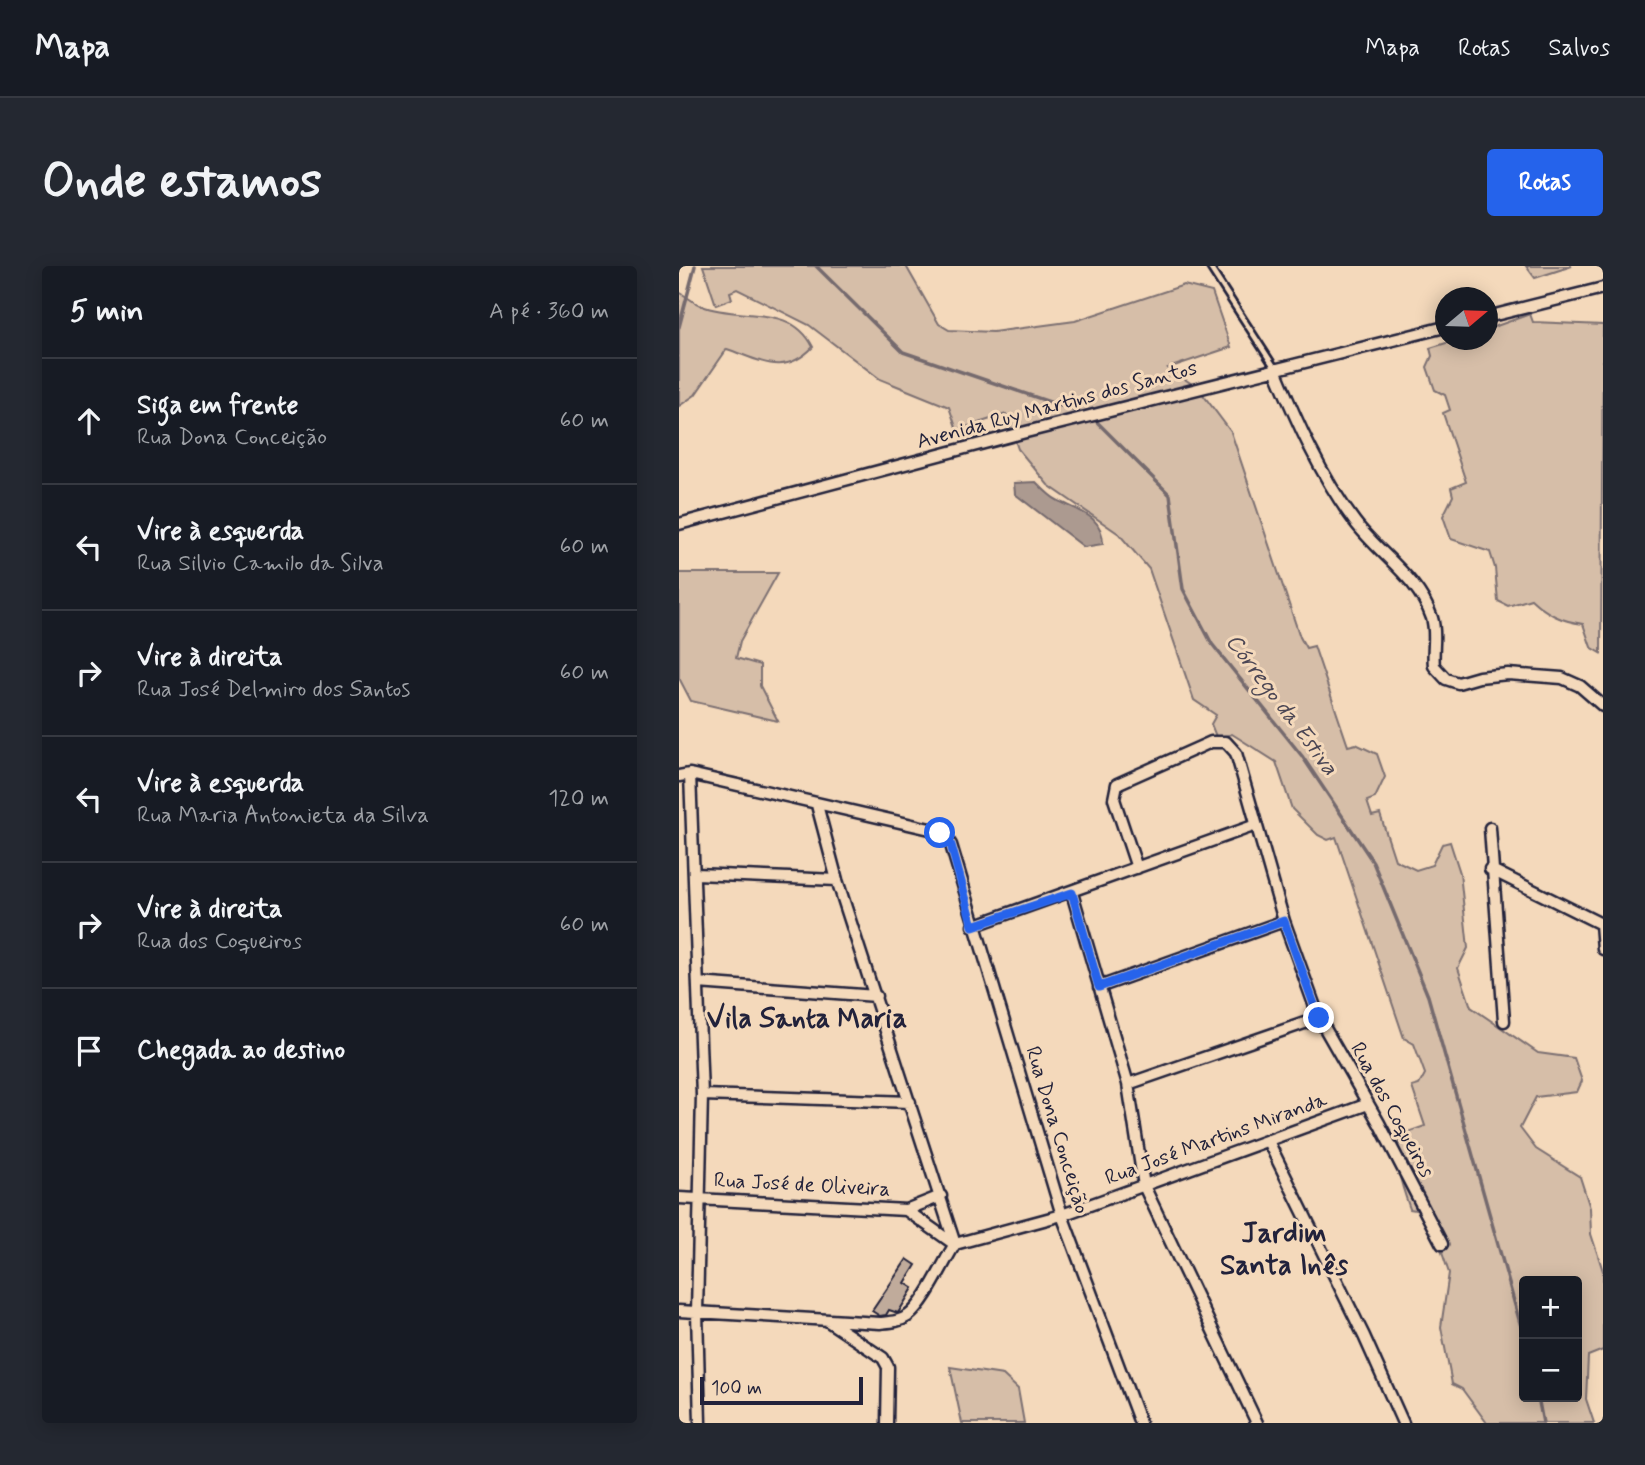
<!DOCTYPE html>
<html lang="pt">
<head>
<meta charset="utf-8">
<style>
  body { margin:0; font-family:Mynerve,sans-serif; background:#242831; color:#f1f3f6 }
  .controls { position:absolute; right:21px; bottom:21px; display:grid; overflow:hidden; border-radius:7px; box-shadow:0 4px 18px #0003 }
  .controls button { width:63px; height:63px; display:grid; place-items:center; padding:0; border:0; border-bottom:2px solid #363941; background:#171b24; color:#f1f3f6; font:35px sans-serif }
  .compass { position:absolute; left:756px; top:21px; width:63px; height:63px; border-radius:50%; background:#171b24; box-shadow:0 4px 18px #0003; rotate:71deg }
  .scale { position:absolute; left:21px; bottom:18px; width:163px; box-sizing:border-box; padding-left:7px; border:4px solid #22223b; border-top:0; font-size:19px; line-height:24px; white-space:nowrap; color:#22223b; -webkit-text-stroke:5px #f4d9bb; paint-order:stroke }
  .stop { position:absolute; width:21px; height:21px; margin:-16px; border:5px solid #2563eb; border-radius:50%; background:#fff }
  .stop.end { background:#2563eb; border-color:#fff; box-shadow:0 2px 7px #0008 }
  .list { margin:0; padding:0; list-style:none }
  h2 { display:flex; justify-content:space-between; align-items:center; height:91px; margin:0; padding:0 28px; font-size:30px }
  h2 small { font-size:23px; font-weight:400; color:#9ea1a6 }
  .list li { display:grid; grid-template-columns:46px 1fr auto; gap:21px; align-items:center; box-sizing:border-box; height:126px; padding:0 28px; border-top:2px solid #363941 }
  .list b { display:block; font-size:26px; white-space:nowrap }
  .list p { margin:0; font-size:23px; white-space:nowrap; color:#9ea1a6 }
  .list em { font-size:23px; font-style:normal; color:#9ea1a6 }
  .icon { flex:none; width:38px; height:38px; fill:none; stroke:currentColor; stroke-width:2; stroke-linecap:round; stroke-linejoin:round }
  .map { position:relative; flex:none; width:924px; height:1157px; overflow:hidden; border-radius:7px }
  header { display:flex; align-items:center; gap:42px; box-sizing:border-box; height:98px; padding:0 35px; background:#171b24; border-bottom:2px solid #363941 }
  header strong { font-size:33px }
  nav { display:flex; gap:38px; margin-inline-start:auto; font-size:24px }
  .intro { display:flex; align-items:center; justify-content:space-between; box-sizing:border-box; height:168px; padding:0 42px }
  h1 { margin:0; font-size:49px }
  .button { padding:18px 32px; border-radius:7px; background:#2563eb; color:#fff; font-size:24px; font-weight:700 }
  main { display:flex; gap:42px; padding:0 42px }
  aside { flex:1; background:#171b24; border-radius:7px; box-shadow:0 4px 18px #0003 }
  .map>svg:first-child { display:block }
</style>
</head>
<body>
<header>
<strong>Mapa</strong>
<nav><a>Mapa</a><a>Rotas</a><a>Salvos</a></nav>
</header>
<div class="intro"><h1>Onde estamos</h1><a class="button">Rotas</a></div>
<main>
<aside>
<h2>5 min<small>A pé · 360 m</small></h2>
<ul class="list">
<li><svg class="icon" aria-label="ahead" viewBox="0 0 24 24"><path d="M12 20V5M6 11l6-6 6 6"/></svg><div><b>Siga em frente</b><p>Rua Dona Conceição</p></div><em>60 m</em></li>
<li><svg class="icon" aria-label="left" viewBox="0 0 24 24"><path d="M17 20v-9H6M10 6l-5 5 5 5"/></svg><div><b>Vire à esquerda</b><p>Rua Silvio Camilo da Silva</p></div><em>60 m</em></li>
<li><svg class="icon" aria-label="right" viewBox="0 0 24 24"><path d="M7 20v-9h11M14 6l5 5-5 5"/></svg><div><b>Vire à direita</b><p>Rua José Delmiro dos Santos</p></div><em>60 m</em></li>
<li><svg class="icon" aria-label="left" viewBox="0 0 24 24"><path d="M17 20v-9H6M10 6l-5 5 5 5"/></svg><div><b>Vire à esquerda</b><p>Rua Maria Antonieta da Silva</p></div><em>120 m</em></li>
<li><svg class="icon" aria-label="right" viewBox="0 0 24 24"><path d="M7 20v-9h11M14 6l5 5-5 5"/></svg><div><b>Vire à direita</b><p>Rua dos Coqueiros</p></div><em>60 m</em></li>
<li><svg class="icon" aria-label="arrive" viewBox="0 0 24 24"><path d="M6 21V4h12l-3 4 3 4H6"/></svg><div><b>Chegada ao destino</b></div></li>
</ul>
</aside>
<div class="map">
<svg width="924" height="1157" viewBox="0 0 924 1157">
  <rect width="100%" height="100%" fill="#f4d9bb"/>
  <filter id="ink" filterUnits="userSpaceOnUse"><feTurbulence type="fractalNoise" baseFrequency=".0143" numOctaves="2"/><feDisplacementMap in="SourceGraphic" scale="14" xChannelSelector="R" yChannelSelector="G"/><feConvolveMatrix kernelMatrix="1 2 1 2 8 2 1 2 1" color-interpolation-filters="sRGB"/></filter>
  <g filter="url(#ink)">
    <path fill="#d6bea8" stroke="#7c7072" stroke-width="2" fill-rule="evenodd" d="M24,0H227L260,58L270,64L314,66L396,55L505,19L533,26L552,81L489,102L519,122L552,166L621,371L627,382L635,380L669,480L677,478L698,488L706,511L696,532L688,535L693,550L701,548L716,594L737,604L753,599L763,578L771,576L781,607L789,682L779,702L792,741L859,787L895,792L903,815L898,826L857,831L841,862L857,883L901,911L911,942L912,968L924,1005V1084L909,1090L907,1133L915,1157H808L783,1123L773,1118L762,1061L770,1007L749,946L731,943C723,921 712,890 723,868L746,860L733,821L740,819L746,808L735,778L725,772L657,571L649,574L639,569L613,543L597,496L553,468L538,473L532,458L537,449L515,434L470,303L440,268L369,219L339,183L327,148L278,164L270,141L201,113L130,59L58,23L51,26L53,33L37,39ZM845,1015H898V1131H845Z
      M847,0H893L856,12Z
      M0,26C7,30 15,37 23,40C62,55 112,37 134,81C105,111 83,95 48,83L16,129L0,140Z
      M851,48L854,56L924,59L922,387L912,381L904,358C882,355 868,348 852,333L829,340L819,335L816,302L811,286L772,273L764,250L774,230L772,222L787,216L764,147L771,144L766,129L756,124L748,101L753,90L751,82L777,74H808L809,63Z
      M0,307H99L61,375L57,392L81,399V420L99,455L12,435L0,412Z
      M271,1101L324,1109L339,1123L345,1157H283Z"/>
    <path fill="#ac9a90" stroke="#756a6e" stroke-width="2" d="M357,216C363,222 370,230 378,234C399,245 424,249 424,278L405,281L336,228L335,217Z"/>
    <g fill="none" stroke-linecap="round" stroke-linejoin="round">
      <path stroke="#756a6e" stroke-width="3.5" d="M137,0L224,86L406,148
        M0,61L16,0
        M413,151L491,229L504,323L533,378L623,490L694,596L749,730L845,1071
        M859,1131L864,1157"/>
    </g>
    <path fill="#c0ab9b" stroke="#22223b" stroke-width="2" d="M228,993L237,999L226,1017L234,1022L219,1047L210,1044L207,1049L201,1050L193,1045Z"/>
    <g fill="none" stroke-linecap="round" stroke-linejoin="round">
      <defs>
        <path id="lane" d="M530,0L596,102"/>
        <path id="street" d="M808,51L924,22
          M596,103C617,154 642,211 676,256C701,289 739,311 753,352C758,368 753,384 755,400L767,413L779,417L800,411L829,408L883,412L901,420L924,440
          M0,258L343,167L766,61
          M11,508L23,829L18,1046L21,1157
          M0,510L11,508L251,563L267,571L272,579L383,949L461,1157
          M138,539L158,614L276,978
          M811,562L825,755
          M458,602L435,533L438,518L532,476H547L557,487L605,655L640,752L700,857L763,978
          M811,603L924,659
          M17,608L158,614
          M393,627L449,818L465,920L578,1157
          M922,658L924,683
          M294,660L577,559
          M19,717L197,730
          M420,721L605,655
          M449,818L640,752
          M23,829L231,836
          M589,875L685,1070L724,1157
          M0,932L227,944L275,978
          M227,944L262,930
          M276,978L383,949L689,838
          M0,1045L201,1057C211,1056 220,1056 229,1050C246,1038 264,997 276,978
          M149,1055L204,1092L209,1101L208,1157"/>
      </defs>
      <use href="#lane" stroke="#22223b" stroke-width="10"/>
      <use href="#street" stroke="#22223b" stroke-width="15"/>
      <use href="#lane" stroke="#f4d9bb" stroke-width="4.5"/>
      <use href="#street" stroke="#f4d9bb" stroke-width="10"/>
    </g>
  </g>
  <g fill="none" stroke-linecap="round" stroke-linejoin="round" filter="url(#ink)">
    <path stroke="#2563eb" stroke-width="9" d="M261,567L272,579L294,660L393,627L420,721L605,655L640,752"/>
  </g>
  <g text-anchor="middle" dominant-baseline="central" stroke-width="6" stroke-linejoin="round" paint-order="stroke">
    <g font-size="21" fill="#22223b" stroke="#f4d9bb">
      <text transform="translate(378 139) rotate(-15)">Avenida Ruy Martins dos Santos</text>
      <text transform="translate(713 844) rotate(61)">Rua dos Coqueiros</text>
      <text transform="translate(378 864) rotate(73)">Rua Dona Conceição</text>
      <text transform="translate(537 873) rotate(-20)">Rua José Martins Miranda</text>
      <text transform="translate(123 919) rotate(3)">Rua José de Oliveira</text>
    </g>
    <g font-size="23" font-style="italic" fill="#4b4654" stroke="#f4d9bb">
      <text transform="translate(602 439) rotate(53)">Córrego da Estiva</text>
    </g>
    <g font-size="28" font-weight="bold" fill="#22223b" stroke="#f4d9bb">
      <text x="128" y="753">Vila Santa Maria</text>
      <text x="605" y="968">Jardim<tspan x="605" dy="32">Santa Inês</tspan></text>
    </g>
  </g>
</svg>
<div class="controls">
<button>+</button>
<button>−</button>
</div>
<svg class="compass" viewBox="-18 -18 36 36"><path d="M0-13l5 13h-10z" fill="#e53935"/><path d="M0 13l5-13h-10z" fill="#9ea1a6"/></svg>
<div class="scale">100 m</div>
<div class="stop" style="left:261px;top:567px"></div>
<div class="stop end" style="left:640px;top:752px"></div>
</div>
</main>
</body>
</html>
